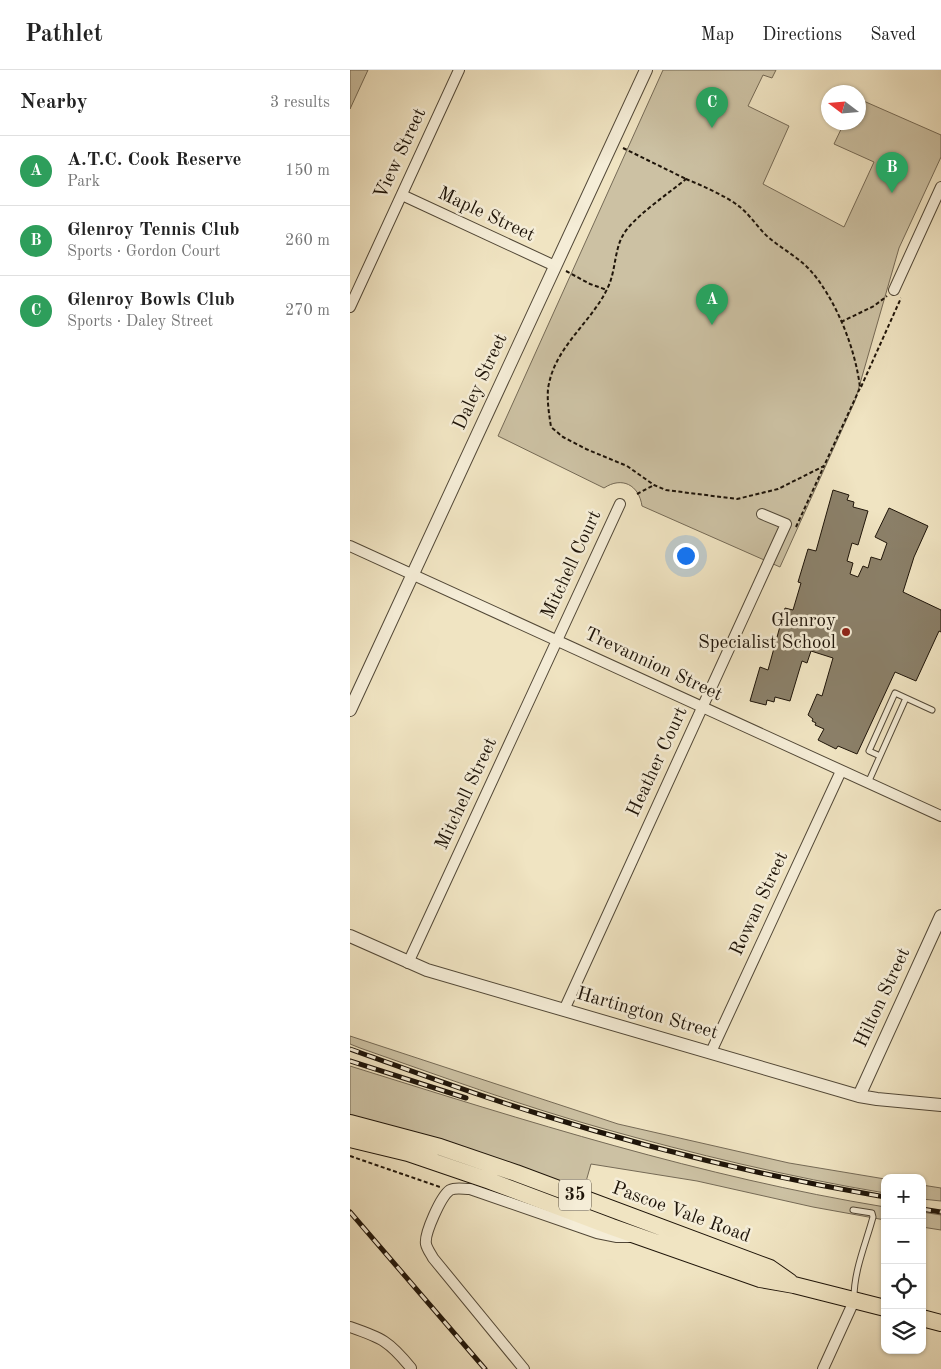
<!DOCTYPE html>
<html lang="en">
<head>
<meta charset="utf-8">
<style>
  body { margin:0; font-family:"Old Standard TT",serif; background:#f6f6f6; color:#222 }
  .controls { position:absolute; right:15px; bottom:15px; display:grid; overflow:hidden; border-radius:10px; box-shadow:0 1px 4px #0004 }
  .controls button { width:45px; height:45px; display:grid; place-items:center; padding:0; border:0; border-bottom:1px solid #e0e0e0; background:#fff; color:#222; font:25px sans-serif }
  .compass { position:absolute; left:471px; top:15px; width:45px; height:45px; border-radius:50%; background:#fff; box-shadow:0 1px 4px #0004; rotate:286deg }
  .you { position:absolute; left:335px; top:485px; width:18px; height:18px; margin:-12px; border:4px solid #fff; border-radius:50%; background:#1a73e8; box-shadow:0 0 0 8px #1a73e833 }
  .badge { display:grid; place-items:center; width:32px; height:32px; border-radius:50%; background:#8f2418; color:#fff; font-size:16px; font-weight:700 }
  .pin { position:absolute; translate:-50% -41px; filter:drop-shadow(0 1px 2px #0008) }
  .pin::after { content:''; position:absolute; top:26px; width:18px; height:15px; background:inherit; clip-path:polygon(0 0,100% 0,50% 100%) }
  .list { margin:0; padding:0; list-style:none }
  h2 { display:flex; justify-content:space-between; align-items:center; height:65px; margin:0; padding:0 20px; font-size:21px }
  h2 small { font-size:16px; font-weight:400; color:#767676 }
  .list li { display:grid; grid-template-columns:32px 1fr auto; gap:15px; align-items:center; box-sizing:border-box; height:70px; padding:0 20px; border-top:1px solid #e0e0e0 }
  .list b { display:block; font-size:19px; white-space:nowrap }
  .list p { margin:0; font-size:16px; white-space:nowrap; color:#767676 }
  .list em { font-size:16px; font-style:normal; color:#767676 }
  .icon { flex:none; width:28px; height:28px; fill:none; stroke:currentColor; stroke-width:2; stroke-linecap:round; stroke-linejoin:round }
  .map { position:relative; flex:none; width:591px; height:1299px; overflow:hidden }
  header { display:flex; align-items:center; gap:30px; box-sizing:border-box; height:70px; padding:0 25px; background:#fff; border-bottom:1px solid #e0e0e0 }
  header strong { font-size:24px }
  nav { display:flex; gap:28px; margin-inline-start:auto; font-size:18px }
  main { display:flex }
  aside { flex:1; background:#fff }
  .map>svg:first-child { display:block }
</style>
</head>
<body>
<header>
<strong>Pathlet</strong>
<nav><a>Map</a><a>Directions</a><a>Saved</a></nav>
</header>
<main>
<aside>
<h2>Nearby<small>3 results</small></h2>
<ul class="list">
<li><span class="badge" style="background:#2e9e5b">A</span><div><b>A.T.C. Cook Reserve</b><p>Park</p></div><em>150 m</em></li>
<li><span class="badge" style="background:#2e9e5b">B</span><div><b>Glenroy Tennis Club</b><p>Sports · Gordon Court</p></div><em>260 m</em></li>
<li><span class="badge" style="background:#2e9e5b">C</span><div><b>Glenroy Bowls Club</b><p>Sports · Daley Street</p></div><em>270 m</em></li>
</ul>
</aside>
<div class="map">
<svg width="591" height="1299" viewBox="0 0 591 1299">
  <rect width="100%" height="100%" fill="#f0e4c2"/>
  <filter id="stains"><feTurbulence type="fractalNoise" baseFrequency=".004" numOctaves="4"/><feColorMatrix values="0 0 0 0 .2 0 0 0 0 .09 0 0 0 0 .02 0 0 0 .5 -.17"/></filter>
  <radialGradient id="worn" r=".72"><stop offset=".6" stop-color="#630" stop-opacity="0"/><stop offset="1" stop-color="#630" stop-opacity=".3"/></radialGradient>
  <path fill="#ccc1a3" stroke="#756a56" d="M0,0H18L0,39Z
    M313,0H426L422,8L413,5L398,36L439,56L413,114L494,157L524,92L484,74L494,53L508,52L509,29L591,65V87L549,178L505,331L430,497L292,436C289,415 272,406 254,418L148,366Z
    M0,966L268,1054L439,1093L535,1109V1123C439,1107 344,1084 251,1058C169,1035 90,1006 10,978L0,974Z
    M0,996C176,1051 352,1107 535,1137V1150L463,1137L347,1111L241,1094L233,1122L0,1046Z
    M572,1115L591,1118V1131L572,1129Z
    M572,1142L591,1145V1160L572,1157Z"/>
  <path fill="#8b8069" stroke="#1e1409" d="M483,420L499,425L497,430L504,432L503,437L518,441L508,475L502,473L497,491L503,493L500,504L508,507L513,496L518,498L521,487L531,490L537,473L525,467L539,438L578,456L564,487L553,522L591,540V562L589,561L566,611L545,602L507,684L488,676L486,679L468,670L474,659L465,655L466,653L462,651L463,649L458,645L467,624L472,626L483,588L461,581L457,593L452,591L440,631L425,627L424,632L417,630L416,635L400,631L410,597L418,600L435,538L443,540L451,513L448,512L458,479L466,481Z"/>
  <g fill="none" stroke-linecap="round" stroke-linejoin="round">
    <defs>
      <path id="service" d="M530,686L519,681L545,623L582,640
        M518,713L556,628
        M503,1140L522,1143L523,1147C516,1173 504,1200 504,1228"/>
      <path id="minor" d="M52,125L205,196
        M544,220L591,117
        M0,237L109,0
        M0,476L591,746
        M58,893L270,434
        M214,940L436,454L412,444
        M361,982L491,701
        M0,1257C32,1268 39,1271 61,1298
        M174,1299L83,1188C81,1184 77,1179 76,1174C74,1164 91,1126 100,1120C106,1117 113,1119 120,1119L247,1163L267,1167H281
        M473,1299L504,1231"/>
      <path id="tertiary" d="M0,640L296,0
        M0,866L77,900L509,1026L527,1029L591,1035
        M509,1026L591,846"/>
      <path id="primary" d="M0,1053L90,1077L166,1103L420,1198L440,1212
        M0,1069L58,1083L140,1111L262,1157L410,1209L444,1215L535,1238
        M572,1248L591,1253"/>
    </defs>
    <use href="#service" stroke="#524837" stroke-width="7"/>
    <use href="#minor" stroke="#524837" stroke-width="12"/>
    <use href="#tertiary" stroke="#524837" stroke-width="14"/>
    <use href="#primary" stroke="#1e1409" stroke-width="18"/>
    <path stroke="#1e1409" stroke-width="2" stroke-dasharray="4 2.5" stroke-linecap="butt" d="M273,78L336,109
      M336,109C353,116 376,126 390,137C401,146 408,158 418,167C432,179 448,187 460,200C486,229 506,280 510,318L474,396L428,419L387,429L316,420L304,415L277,396L236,379L213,367L201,357C199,344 197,331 198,319C204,276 243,252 259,215C267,195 264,174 278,158C291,142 319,123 336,109Z
      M216,201L240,214L257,220
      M491,252L524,236L537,226
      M511,317L551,228
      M287,424L304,415
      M446,457L474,396
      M0,1086L90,1117"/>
    <use href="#service" stroke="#f5edd7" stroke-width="5"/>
    <use href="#minor" stroke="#f5edd7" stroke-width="10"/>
    <use href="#tertiary" stroke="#f5edd7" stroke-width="12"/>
    <use href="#primary" stroke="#f0e4c2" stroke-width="16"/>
    <defs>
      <path id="rail" d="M0,979C62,1001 123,1024 186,1043C300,1079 417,1107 535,1127
        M0,991L116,1028
        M572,1139L591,1142
        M0,1142L135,1299"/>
    </defs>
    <use href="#rail" stroke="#1e1409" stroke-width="5"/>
    <use href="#rail" stroke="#f5edd7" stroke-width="3" stroke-dasharray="9" stroke-linecap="butt"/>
  </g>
  <circle fill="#8f2418" stroke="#f5edd7" stroke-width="2" cx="496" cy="562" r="5"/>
  <g text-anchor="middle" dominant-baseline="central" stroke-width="5" stroke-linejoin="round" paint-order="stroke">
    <rect fill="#f5edd7" stroke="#5e5547" stroke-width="1" x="209" y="1109.5" width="32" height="31" rx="4"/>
    <g font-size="18" font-weight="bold" fill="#1e1409">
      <text x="225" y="1125">35</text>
    </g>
    <g font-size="19" fill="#1e1409" stroke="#f5edd7">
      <text transform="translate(51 84) rotate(-65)">View Street</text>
      <text transform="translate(136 145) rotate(25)">Maple Street</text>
      <text transform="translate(131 312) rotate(-65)">Daley Street</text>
      <text transform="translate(222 495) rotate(-65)">Mitchell Court</text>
      <text transform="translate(303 595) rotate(25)">Trevannion Street</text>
      <text transform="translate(308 692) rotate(-65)">Heather Court</text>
      <text transform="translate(117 724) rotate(-65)">Mitchell Street</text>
      <text transform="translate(410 834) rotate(-65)">Rowan Street</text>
      <text transform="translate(533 928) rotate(-65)">Hilton Street</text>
      <text transform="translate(297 944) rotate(16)">Hartington Street</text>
      <text transform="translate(331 1143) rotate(20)">Pascoe Vale Road</text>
    </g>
    <g font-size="19" fill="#1e1409" stroke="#f5edd7" text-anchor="end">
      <text x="486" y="551">Glenroy<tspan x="486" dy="22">Specialist School</tspan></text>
    </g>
  </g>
  <rect width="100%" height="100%" filter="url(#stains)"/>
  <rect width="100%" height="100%" fill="url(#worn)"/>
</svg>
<div class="controls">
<button>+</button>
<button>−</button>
<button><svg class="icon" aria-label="locate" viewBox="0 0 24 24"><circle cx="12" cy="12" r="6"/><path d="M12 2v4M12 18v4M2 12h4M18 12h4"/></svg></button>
<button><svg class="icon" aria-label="layers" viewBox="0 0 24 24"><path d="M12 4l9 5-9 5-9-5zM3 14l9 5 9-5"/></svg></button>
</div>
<svg class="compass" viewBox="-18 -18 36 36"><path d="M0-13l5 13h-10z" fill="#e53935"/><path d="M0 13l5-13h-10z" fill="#767676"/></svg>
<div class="you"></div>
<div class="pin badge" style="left:362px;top:255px;background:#2e9e5b">A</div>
<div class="pin badge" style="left:542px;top:123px;background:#2e9e5b">B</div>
<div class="pin badge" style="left:362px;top:58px;background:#2e9e5b">C</div>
</div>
</main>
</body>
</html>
